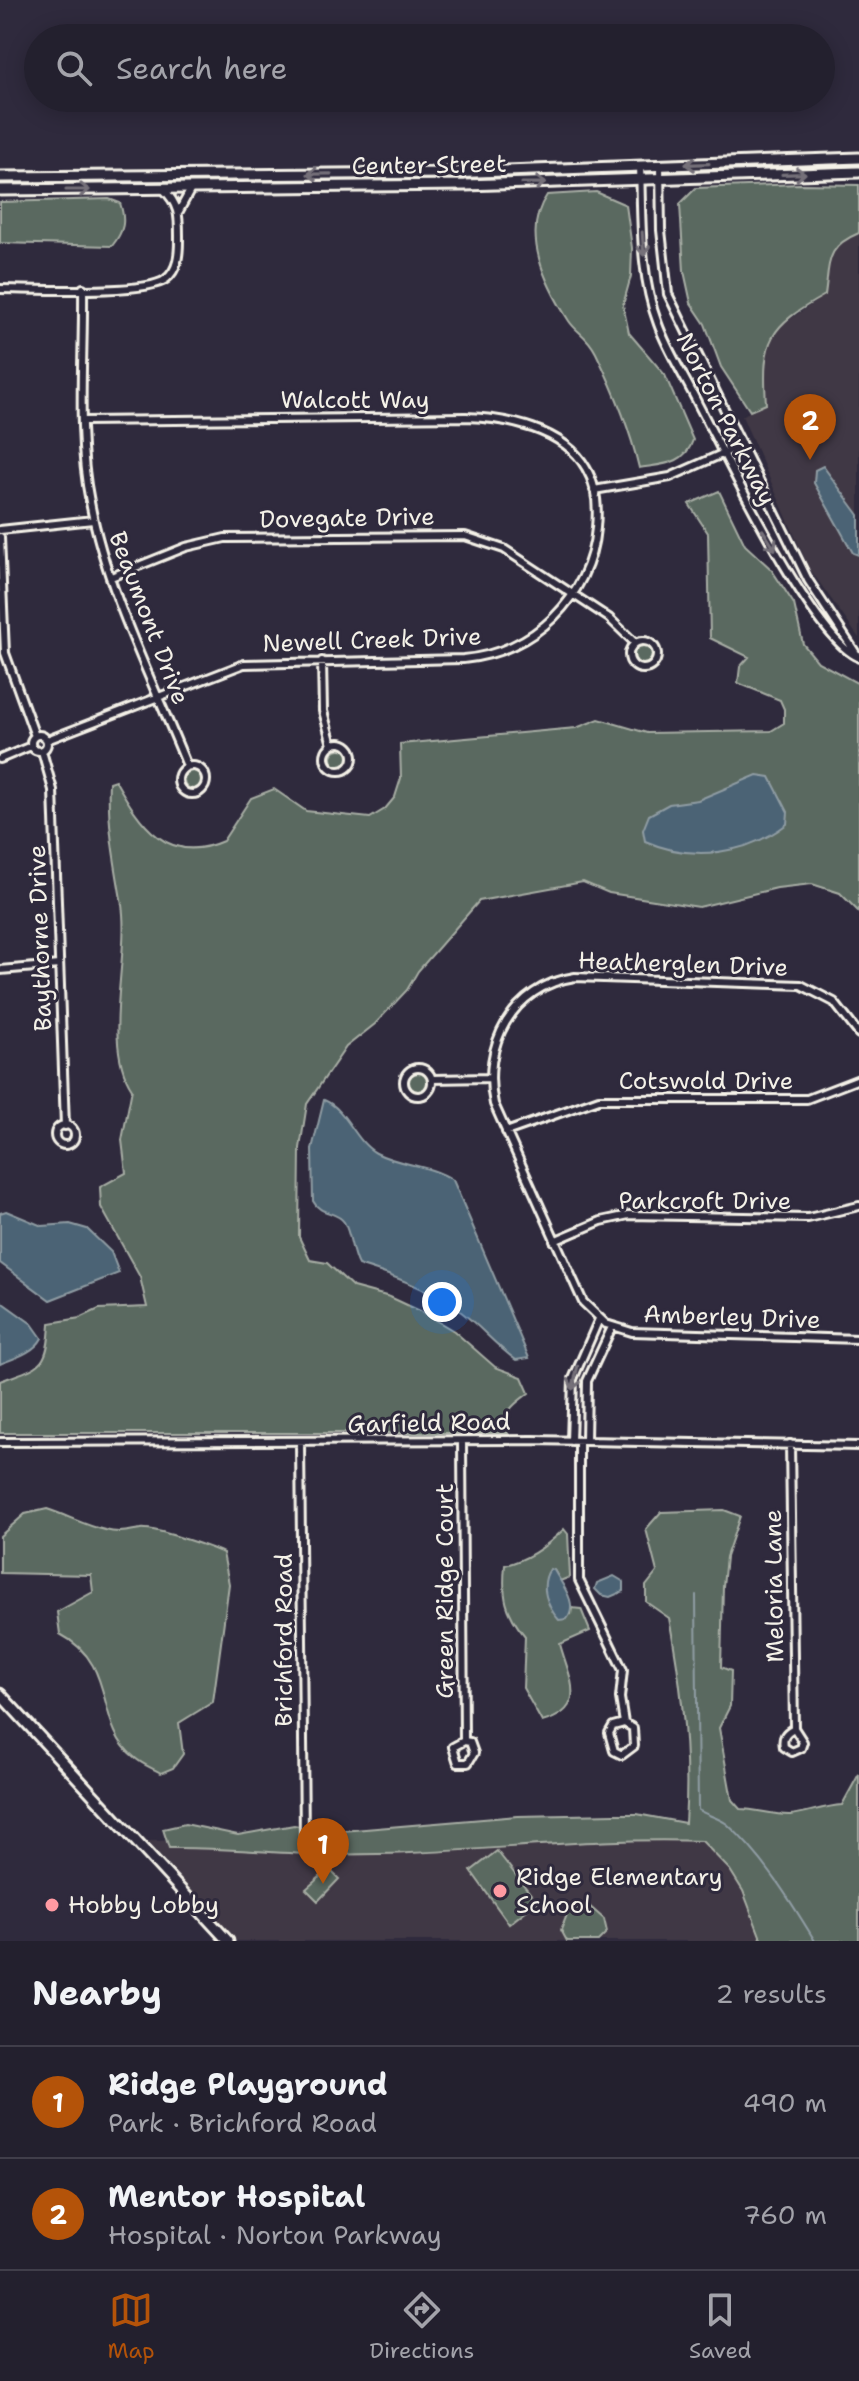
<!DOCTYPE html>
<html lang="en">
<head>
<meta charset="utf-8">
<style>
  body { margin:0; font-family:"Shantell Sans",sans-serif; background:#2f2d3a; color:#f1f3f6 }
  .you { position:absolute; left:442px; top:1302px; width:28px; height:28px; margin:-20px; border:6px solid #fff; border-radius:50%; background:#1a73e8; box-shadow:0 0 0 12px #1a73e833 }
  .badge { display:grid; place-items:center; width:52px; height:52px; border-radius:50%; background:#b45309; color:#fff; font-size:26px; font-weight:700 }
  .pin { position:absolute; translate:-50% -66px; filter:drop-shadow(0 2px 4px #0008) }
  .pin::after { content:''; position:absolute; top:42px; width:28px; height:24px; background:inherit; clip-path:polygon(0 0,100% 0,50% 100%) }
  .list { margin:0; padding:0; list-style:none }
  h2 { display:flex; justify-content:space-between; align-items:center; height:104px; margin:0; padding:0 32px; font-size:34px }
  h2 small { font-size:26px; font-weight:400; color:#a3a3aa }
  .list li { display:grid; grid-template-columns:52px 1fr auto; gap:24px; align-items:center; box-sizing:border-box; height:112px; padding:0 32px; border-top:2px solid #403e4a }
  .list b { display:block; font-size:30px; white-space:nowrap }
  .list p { margin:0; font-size:26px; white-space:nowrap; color:#a3a3aa }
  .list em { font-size:26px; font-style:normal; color:#a3a3aa }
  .icon { flex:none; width:44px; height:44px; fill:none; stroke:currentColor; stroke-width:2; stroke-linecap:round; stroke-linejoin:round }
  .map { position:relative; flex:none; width:859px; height:1941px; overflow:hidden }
  .search { position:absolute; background:#23202e; box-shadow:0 4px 20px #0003; left:24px; right:24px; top:24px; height:88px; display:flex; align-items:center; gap:20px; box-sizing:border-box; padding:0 28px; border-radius:44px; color:#a3a3aa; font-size:30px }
  .sheet { height:328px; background:#23202e }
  nav { display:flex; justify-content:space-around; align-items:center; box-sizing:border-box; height:112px; border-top:2px solid #403e4a; background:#23202e; font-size:22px; color:#a3a3aa }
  nav a { display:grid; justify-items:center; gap:4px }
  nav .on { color:#b45309 }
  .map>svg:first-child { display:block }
</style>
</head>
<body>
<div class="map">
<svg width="859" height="1941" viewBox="0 0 859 1941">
  <rect width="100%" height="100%" fill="#2f2a3d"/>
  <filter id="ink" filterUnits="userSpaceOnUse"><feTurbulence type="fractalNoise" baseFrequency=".0125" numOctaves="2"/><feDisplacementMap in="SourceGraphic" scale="16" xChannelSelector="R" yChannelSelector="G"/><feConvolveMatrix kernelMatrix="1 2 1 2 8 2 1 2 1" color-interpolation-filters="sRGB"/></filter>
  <g filter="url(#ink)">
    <path fill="#403844" d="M859,233V638L809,568L742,416L765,403L763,358L776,329L825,295L831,252L840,241Z
      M790,1830L823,1941H236L147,1841Z"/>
    <path fill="#5a6960" stroke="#a7ada4" stroke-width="2" d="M800,184L859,185V233C825,247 830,262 825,295C768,327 762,339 766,404L750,411L721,367L705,324L691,303L684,271L680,204L696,188Z
      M596,192L626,205L632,248L631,276L623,305L629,333L665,375L693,440C685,465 663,464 639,468C630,429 614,390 596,353C587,335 577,333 569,321C546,285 520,234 547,195Z
      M109,199L120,203C126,221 124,231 112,246L0,243V202Z
      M719,491L745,545L771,569L794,604L803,644L818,662L859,684V912L840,893L812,884L777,888L699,907L609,893L583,882L479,901L418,971L407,990L375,1024L346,1047L307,1104L300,1148L299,1237L310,1260L327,1263L353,1287L390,1297L420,1311L454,1331L495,1367L522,1377L529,1393C513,1405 501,1412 508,1433H0V1381C40,1366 48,1369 50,1323L80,1318L99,1309L147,1307L140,1277L101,1207L100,1187L126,1173L122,1140L132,1089C101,1043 130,957 122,905C115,864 107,824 109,782L115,780C140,824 167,866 223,841L251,798L274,789L306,811L370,818L385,809L395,797L401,778L400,744L576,728L599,719L647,733L771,731L784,723V709L780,700L738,683L740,667L749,657L710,638L708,533L689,504Z
      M634 655a9 9 0 1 1 18 0a9 9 0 1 1-18 0Z
      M331 758a9 9 0 1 1 18 0a9 9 0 1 1-18 0Z
      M184 780a9 9 0 1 1 18 0a9 9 0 1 1-18 0Z
      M408 1081a10 10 0 1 1 20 0a10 10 0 1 1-20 0Z
      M47,1509C66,1515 86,1526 105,1530C120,1534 127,1531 141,1529C153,1527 211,1547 223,1553L229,1584L213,1702L179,1723L183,1754L173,1768L161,1773C152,1768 141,1764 134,1757C93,1724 119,1665 60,1634L57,1612L93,1592L91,1575L0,1573V1536L25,1514Z
      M724,1510L740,1516L726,1557L723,1586L721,1667L731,1671L730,1706L719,1728L732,1800L740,1809C757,1809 775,1816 791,1815C807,1813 825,1806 842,1805L859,1774V1941H762L743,1891L730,1870L702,1841C573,1836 444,1858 315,1854C266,1853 218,1847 169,1848L163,1829L185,1824L238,1835L294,1825L330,1832L518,1816L615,1814H637L685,1823C690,1754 682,1686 669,1618L646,1602V1586L657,1572L646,1529L661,1512Z
      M564,1529L568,1534L570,1577L560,1581L554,1570L571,1615L572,1608L581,1609L590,1631L560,1644C569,1678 590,1709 542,1722L523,1688L525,1636C505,1612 502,1596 505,1565C528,1560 547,1546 564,1529Z
      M497,1851L537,1902L509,1924L471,1871Z
      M329,1869L339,1879L318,1901L306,1889Z
      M588,1905L604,1919L607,1932L598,1941H567L561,1930L568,1912Z"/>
    <path fill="#4c6475" stroke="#8f9ca3" stroke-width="2" d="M823,466L859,515V555L853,553L814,483L815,470Z
      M757,775L770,777L788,812L787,824C746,855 692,862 645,841L643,830L649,815L669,804L698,800Z
      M324,1100C347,1109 354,1141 376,1153C401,1166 429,1164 453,1180L529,1358L516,1360C495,1345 480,1326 460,1311C435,1291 388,1274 358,1265C351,1252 351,1234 344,1222C337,1211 320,1215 313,1201L312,1149Z
      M6,1211L42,1226L70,1224L87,1229L111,1252L119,1273L50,1300L0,1263V1213Z
      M0,1301L32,1324L42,1338C35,1352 15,1358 0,1364Z
      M550,1569L554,1570C562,1585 579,1604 567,1619L559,1620C547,1607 539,1585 550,1569Z
      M614,1576L624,1582V1591L610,1597L601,1595L595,1589L597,1583Z"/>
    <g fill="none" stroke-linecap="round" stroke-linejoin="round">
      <path stroke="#8f9ca3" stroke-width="2" d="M696,1595L698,1810C707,1815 719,1818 727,1824C763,1856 790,1900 815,1941"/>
      <defs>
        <path id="street" d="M640,166C642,218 639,274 658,324C668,352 686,379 699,406C725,455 812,638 858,657
          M660,166L661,230L668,294L808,580L859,658
          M179,211L191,189
          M83,288C84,358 76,434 90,502C107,593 153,681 187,766
          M0,289C31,289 147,295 166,279C178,270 179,254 179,240C179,218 180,205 163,189
          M594,490L670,477L740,446
          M0,530L93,520
          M0,537L5,653L35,736
          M111,577L186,547L225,538L465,536L504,549L609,618L635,643
          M629 655a14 14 0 1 1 28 0a14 14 0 1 1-28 0Z
          M322,661L323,711L332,745
          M31 743a8 8 0 1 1 16 0a8 8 0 1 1-16 0Z
          M47,740L244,664L463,659C533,653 590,598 596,528C598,508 597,486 586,468C564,429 507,418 466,417L84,421
          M325 757a14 14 0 1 1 28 0a14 14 0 1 1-28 0Z
          M42,751L53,790L65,1126
          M0,759L31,746
          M178 780a14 14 0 1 1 28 0a14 14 0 1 1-28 0Z
          M0,970L59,965
          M859,1034L834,1002L801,985L575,977C512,986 481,1046 494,1104L583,1302L606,1324L632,1332L859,1339
          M404 1082a14 14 0 1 1 28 0a14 14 0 1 1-28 0Z
          M432,1079L490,1078
          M55 1135a10 10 0 1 1 20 0a10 10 0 1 1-20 0Z
          M506,1132L599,1099H807L859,1079
          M554,1241L601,1221L629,1215L808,1218L859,1206
          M571,1441L573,1379L599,1319
          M579,1441V1580L623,1670L620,1698L624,1723L613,1726L609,1733L614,1751L622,1755L634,1746L633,1728L624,1723
          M586,1441L587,1381L612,1327
          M0,1442L533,1440L859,1446
          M462,1442L464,1741L453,1747L458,1763H468L474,1753L470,1742L464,1741
          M300,1443L304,1837
          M790,1444L794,1728C785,1733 782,1737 784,1747L792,1752L801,1748L803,1742L794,1728"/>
        <path id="secondary" d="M0,177L448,173L859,158
          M0,190L465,185L859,172
          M0,1694L228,1941"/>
      </defs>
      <use href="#street" stroke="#f4f1e8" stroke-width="12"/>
      <use href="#secondary" stroke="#f4f1e8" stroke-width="15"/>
      <use href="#street" stroke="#2f2a3d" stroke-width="6"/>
      <use href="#secondary" stroke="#2f2a3d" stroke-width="9"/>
    </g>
    <defs><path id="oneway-shaft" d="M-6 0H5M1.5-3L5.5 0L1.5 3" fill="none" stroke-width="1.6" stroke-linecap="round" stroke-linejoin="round" transform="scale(2)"/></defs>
    <g stroke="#747079">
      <use href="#oneway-shaft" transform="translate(697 164) rotate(178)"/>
      <use href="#oneway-shaft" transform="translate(319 174) rotate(179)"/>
      <use href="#oneway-shaft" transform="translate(794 174) rotate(-2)"/>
      <use href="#oneway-shaft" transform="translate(534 183) rotate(-1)"/>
      <use href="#oneway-shaft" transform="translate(78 190)"/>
      <use href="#oneway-shaft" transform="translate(643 244) rotate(86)"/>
      <use href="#oneway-shaft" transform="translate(769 540) rotate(58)"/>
      <use href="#oneway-shaft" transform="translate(575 1378) rotate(103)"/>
    </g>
  </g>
  <g fill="#ff9aa2" stroke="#2f2a3d" stroke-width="3">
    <circle cx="500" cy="1891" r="8"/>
    <circle cx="52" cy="1905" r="8"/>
  </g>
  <g text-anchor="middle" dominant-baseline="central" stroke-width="6" stroke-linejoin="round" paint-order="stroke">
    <g font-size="24" fill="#f4f1e8" stroke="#2f2a3d">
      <text transform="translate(429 165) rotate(-1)">Center Street</text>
      <text x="355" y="400">Walcott Way</text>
      <text transform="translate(726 419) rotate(63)">Norton Parkway</text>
      <text transform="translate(347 518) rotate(-1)">Dovegate Drive</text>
      <text transform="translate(149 618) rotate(69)">Beaumont Drive</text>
      <text transform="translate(372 640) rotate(-2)">Newell Creek Drive</text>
      <text transform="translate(40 938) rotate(-92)">Baythorne Drive</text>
      <text transform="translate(683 964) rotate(2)">Heatherglen Drive</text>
      <text x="706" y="1081">Cotswold Drive</text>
      <text x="705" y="1201">Parkcroft Drive</text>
      <text transform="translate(732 1317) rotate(2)">Amberley Drive</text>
      <text transform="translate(429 1423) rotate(-1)">Garfield Road</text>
      <text transform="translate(774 1586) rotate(-91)">Meloria Lane</text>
      <text transform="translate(445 1591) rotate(-90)">Green Ridge Court</text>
      <text transform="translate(284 1640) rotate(-90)">Brichford Road</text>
    </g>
    <g font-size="24" fill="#f4f1e8" stroke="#2f2a3d" text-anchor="start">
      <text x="516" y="1877">Ridge Elementary<tspan x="516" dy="28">School</tspan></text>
      <text x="68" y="1905">Hobby Lobby</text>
    </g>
  </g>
</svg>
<div class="you"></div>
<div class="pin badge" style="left:323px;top:1884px">1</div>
<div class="pin badge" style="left:810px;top:460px">2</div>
<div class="search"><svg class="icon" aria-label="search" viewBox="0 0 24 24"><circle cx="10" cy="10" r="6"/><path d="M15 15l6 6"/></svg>Search here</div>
</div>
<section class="sheet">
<h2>Nearby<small>2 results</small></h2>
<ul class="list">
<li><span class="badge">1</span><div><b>Ridge Playground</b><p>Park · Brichford Road</p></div><em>490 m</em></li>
<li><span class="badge">2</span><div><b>Mentor Hospital</b><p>Hospital · Norton Parkway</p></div><em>760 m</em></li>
</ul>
</section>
<nav>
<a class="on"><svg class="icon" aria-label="map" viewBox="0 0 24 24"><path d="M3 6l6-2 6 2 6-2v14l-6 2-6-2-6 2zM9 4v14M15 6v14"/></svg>Map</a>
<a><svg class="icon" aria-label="directions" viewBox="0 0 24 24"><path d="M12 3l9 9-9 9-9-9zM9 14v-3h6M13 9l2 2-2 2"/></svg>Directions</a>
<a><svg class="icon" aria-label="saved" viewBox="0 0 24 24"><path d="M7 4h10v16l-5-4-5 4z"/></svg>Saved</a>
</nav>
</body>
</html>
